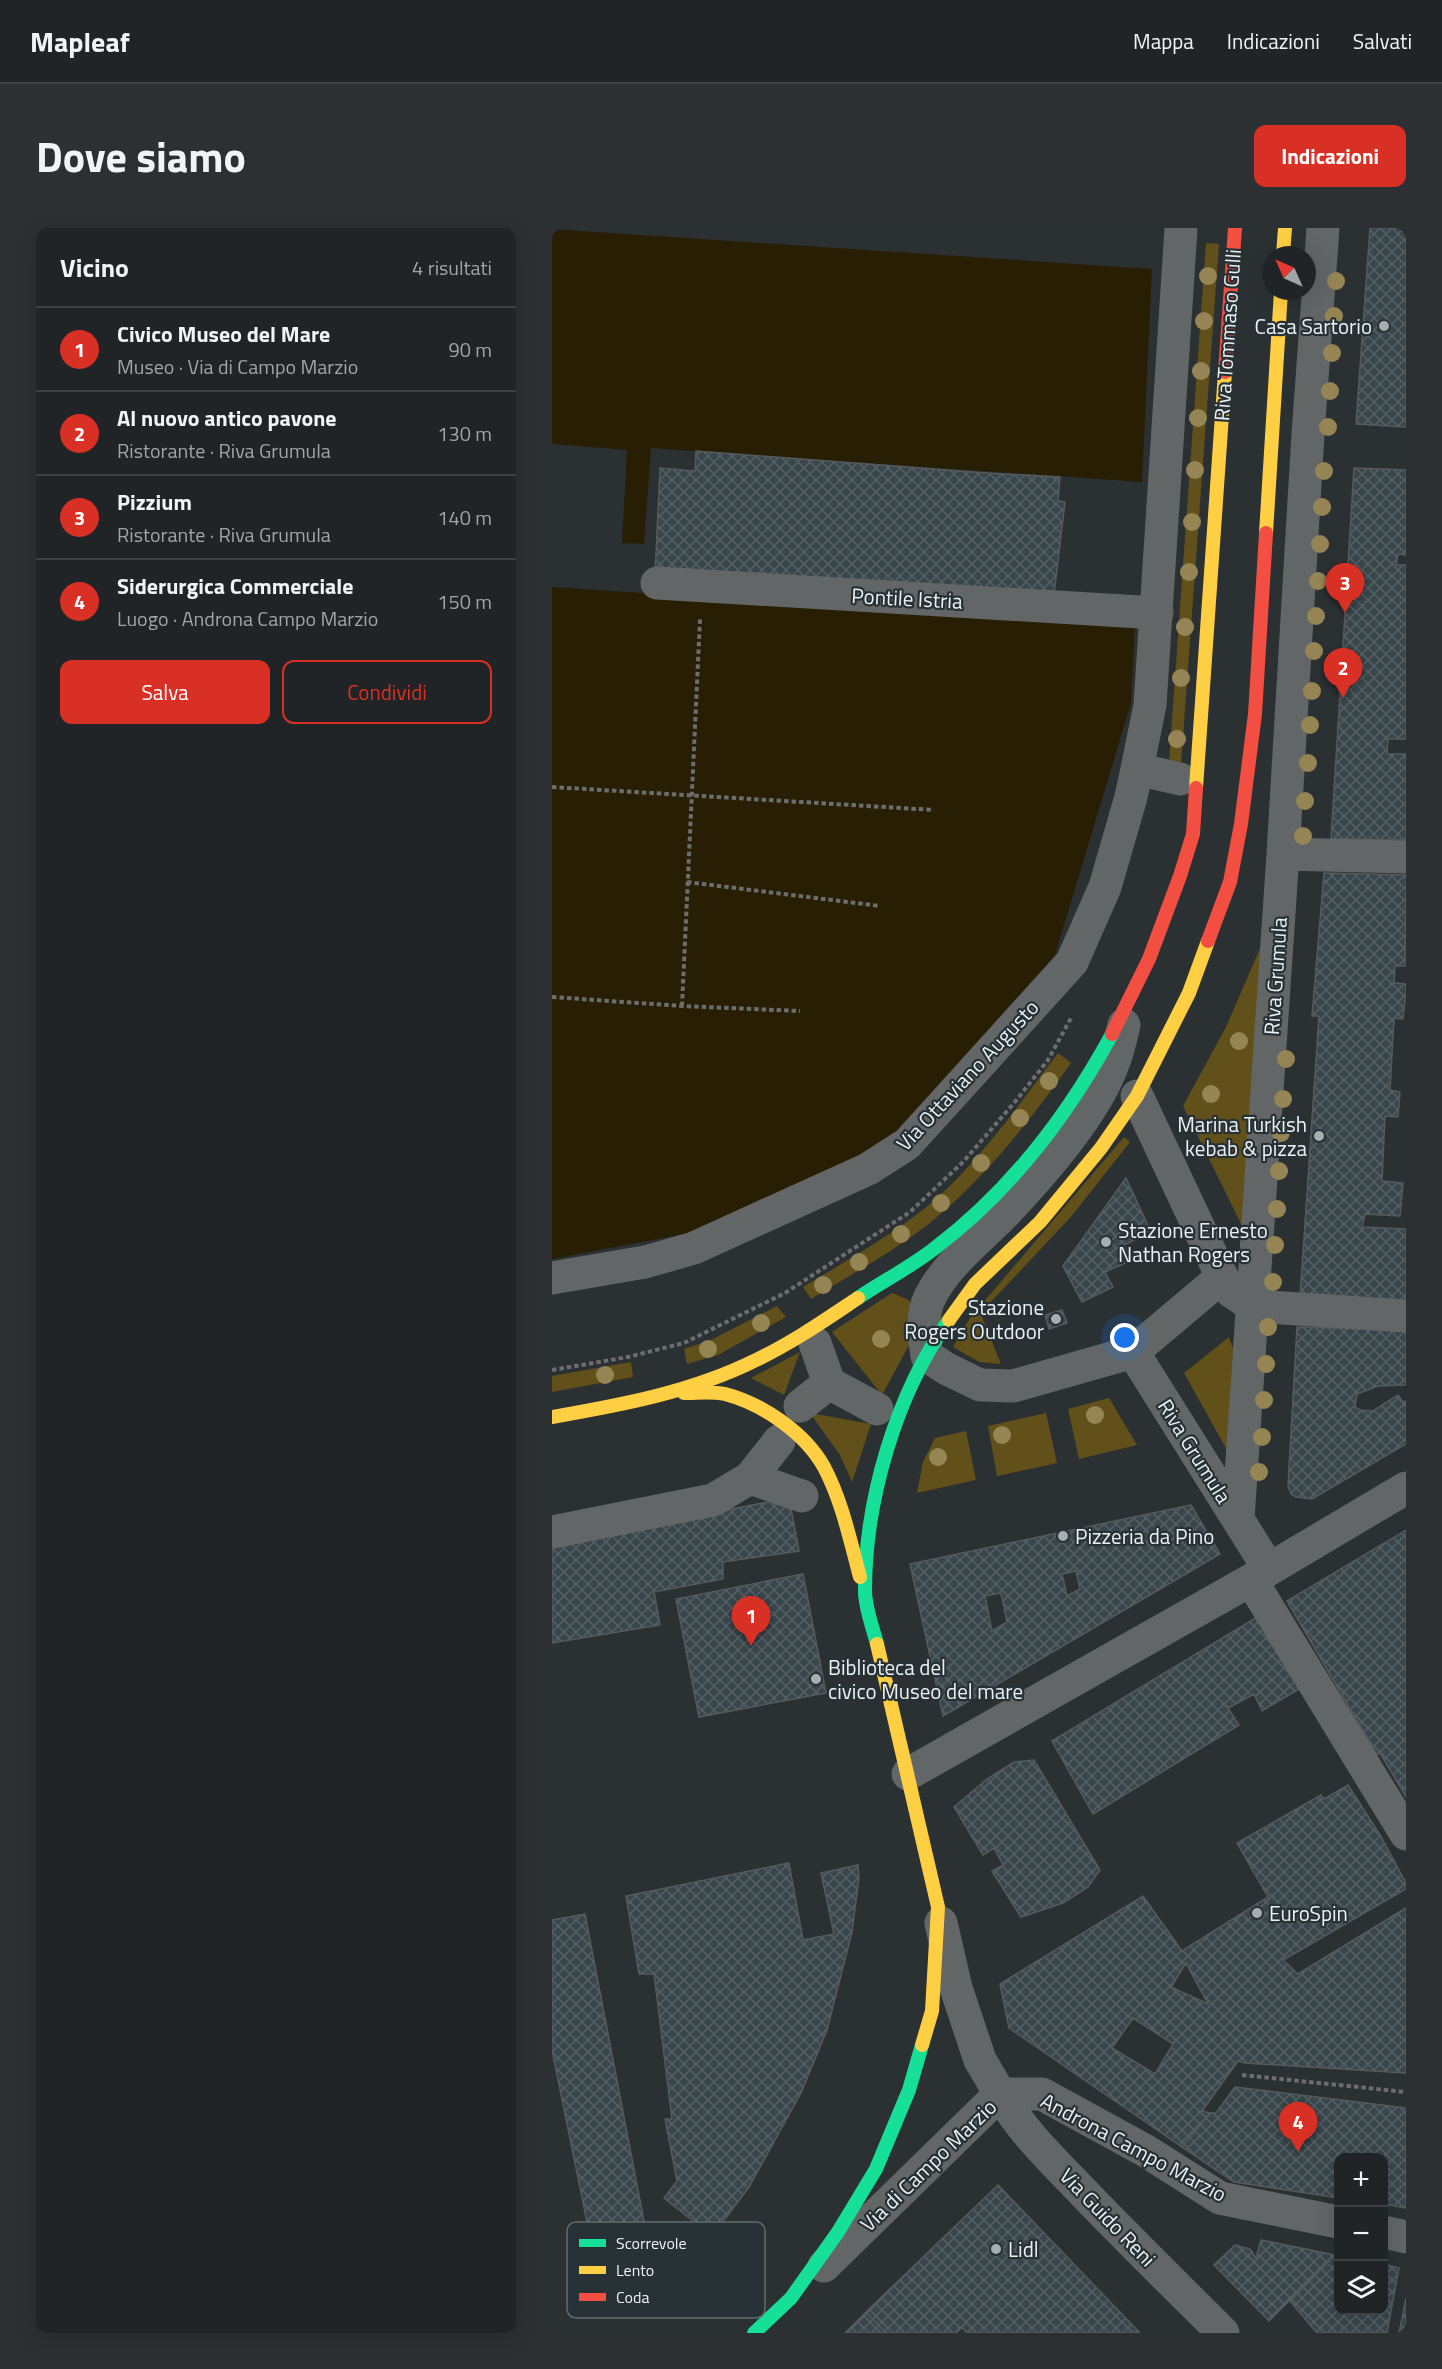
<!DOCTYPE html>
<html lang="it">
<head>
<meta charset="utf-8">
<style>
  body { margin:0; font-family:"Titillium Web",sans-serif; background:#2d3032; color:#f1f3f6 }
  .controls { position:absolute; right:18px; bottom:18px; display:grid; overflow:hidden; border-radius:12px; box-shadow:0 6px 24px #0002 }
  .controls button { width:54px; height:54px; display:grid; place-items:center; padding:0; border:0; border-bottom:2px solid #3d4143; background:#202426; color:#f1f3f6; font:30px sans-serif }
  .compass { position:absolute; left:710px; top:18px; width:54px; height:54px; border-radius:50%; background:#202426; box-shadow:0 6px 24px #0002; rotate:315deg }
  .you { position:absolute; left:573px; top:1110px; width:21px; height:21px; margin:-15px; border:4px solid #fff; border-radius:50%; background:#1a73e8; box-shadow:0 0 0 9px #1a73e833 }
  .badge { display:grid; place-items:center; width:39px; height:39px; border-radius:50%; background:#d93025; color:#fff; font-size:20px; font-weight:700 }
  .pin { position:absolute; translate:-50% -50px; filter:drop-shadow(0 2px 3px #0008) }
  .pin::after { content:''; position:absolute; top:32px; width:21px; height:18px; background:inherit; clip-path:polygon(0 0,100% 0,50% 100%) }
  .list { margin:0; padding:0; list-style:none }
  h2 { display:flex; justify-content:space-between; align-items:center; height:78px; margin:0; padding:0 24px; font-size:26px }
  h2 small { font-size:20px; font-weight:400; color:#a2a4a7 }
  .list li { display:grid; grid-template-columns:39px 1fr auto; gap:18px; align-items:center; box-sizing:border-box; height:84px; padding:0 24px; border-top:2px solid #3d4143 }
  .list b { display:block; font-size:22px; white-space:nowrap }
  .list p { margin:0; font-size:20px; white-space:nowrap; color:#a2a4a7 }
  .list em { font-size:20px; font-style:normal; color:#a2a4a7 }
  .actions { display:flex; gap:12px; padding:18px 24px }
  .actions a { flex:1; padding:14px 0; border:2px solid #d93025; border-radius:12px; text-align:center; font-size:21px; color:#d93025 }
  .actions .main { background:#d93025; color:#fff }
  .icon { flex:none; width:33px; height:33px; fill:none; stroke:currentColor; stroke-width:2; stroke-linecap:round; stroke-linejoin:round }
  .map { position:relative; flex:none; width:854px; height:2105px; overflow:hidden; border-radius:12px }
  header { display:flex; align-items:center; gap:36px; box-sizing:border-box; height:84px; padding:0 30px; background:#202426; border-bottom:2px solid #3d4143 }
  header strong { font-size:28px }
  nav { display:flex; gap:33px; margin-inline-start:auto; font-size:21px }
  .intro { display:flex; align-items:center; justify-content:space-between; box-sizing:border-box; height:144px; padding:0 36px }
  h1 { margin:0; font-size:42px }
  .button { padding:15px 27px; border-radius:12px; background:#d93025; color:#fff; font-size:21px; font-weight:700 }
  main { display:flex; gap:36px; padding:0 36px }
  aside { flex:1; background:#202426; border-radius:12px; box-shadow:0 6px 24px #0002 }
  .map>svg:first-child { display:block }
</style>
</head>
<body>
<header>
<strong>Mapleaf</strong>
<nav><a>Mappa</a><a>Indicazioni</a><a>Salvati</a></nav>
</header>
<div class="intro"><h1>Dove siamo</h1><a class="button">Indicazioni</a></div>
<main>
<aside>
<h2>Vicino<small>4 risultati</small></h2>
<ul class="list">
<li><span class="badge">1</span><div><b>Civico Museo del Mare</b><p>Museo · Via di Campo Marzio</p></div><em>90 m</em></li>
<li><span class="badge">2</span><div><b>Al nuovo antico pavone</b><p>Ristorante · Riva Grumula</p></div><em>130 m</em></li>
<li><span class="badge">3</span><div><b>Pizzium</b><p>Ristorante · Riva Grumula</p></div><em>140 m</em></li>
<li><span class="badge">4</span><div><b>Siderurgica Commerciale</b><p>Luogo · Androna Campo Marzio</p></div><em>150 m</em></li>
</ul>
<div class="actions"><a class="main">Salva</a><a>Condividi</a></div>
</aside>
<div class="map">
<svg width="854" height="2105" viewBox="0 0 854 2105">
  <defs>
    <pattern id="building-cross-hatch" width="8" height="8" patternUnits="userSpaceOnUse" patternTransform="scale(1.5)"><rect width="8" height="8" fill="#39464b"/><path d="M0 0l8 8M0 8l8-8" fill="none" stroke="#566165"/></pattern>
  </defs>
  <rect width="100%" height="100%" fill="#2b3032"/>
  <path fill="#62501a" d="M654,15L667,16L629,536L617,534Z
    M709,718L690,998L631,878L674,799Z
    M506,825L519,835C480,890 437,945 385,989C347,1021 301,1045 259,1071L251,1059C289,1036 328,1014 364,987C418,947 465,879 506,825Z
    M572,909L578,914L518,990L436,1077L430,1089L449,1136L427,1134L401,1119L418,1090Z
    M340,1065L357,1072L364,1086L363,1106L330,1167L280,1104Z
    M225,1078L234,1089L166,1127L135,1136L132,1121L159,1112Z
    M677,1109L681,1121L675,1222L632,1145Z
    M248,1124L232,1167L199,1150Z
    M79,1134L81,1149L0,1164V1148Z
    M557,1170L585,1217L527,1231L516,1181Z
    M258,1185L319,1196L300,1254L288,1227Z
    M494,1185L505,1235L445,1248L436,1198Z
    M414,1203L424,1252L365,1265L371,1234L383,1210Z"/>
  <path fill="#281e04" d="M0,1L600,41L590,254L99,220L92,316L70,315L75,222L0,216Z
    M0,359L583,398L579,475L503,727L335,915L143,1004L0,1031Z"/>
  <path fill="url(#building-cross-hatch)" stroke="#565a5c" stroke-width="1.5" fill-rule="evenodd" d="M818,0H854V199L804,196Z
    M144,223L434,245L508,249L506,273L513,274L501,375L103,348L108,240L143,243Z
    M802,240L854,242V327L846,326L844,337H854V511H836L835,526H854V612L779,611Z
    M772,645L854,647L853,738H843L842,755L854,756V763L851,791L842,790L838,862L848,864L846,889L833,888L830,953L851,955L848,988L813,986L810,999L854,1001V1075L748,1069L767,788H760Z
    M574,950L599,1004L572,1017L580,1032L553,1044L561,1059L530,1074L511,1038Z
    M510,1082L515,1095L497,1101L493,1087Z
    M745,1099L854,1102V1157L826,1158L805,1166L803,1179L808,1182L821,1183L846,1167L851,1174L854,1173V1216L760,1271L744,1269L739,1266L736,1258Z
    M237,1270L247,1323L171,1334V1351L102,1364L108,1397L0,1415V1315Z
    M639,1277L668,1326L391,1488L358,1336ZM524,1343L528,1361L515,1368L510,1346ZM449,1365L455,1394L440,1403L433,1368Z
    M854,1302V1569L828,1525L825,1527L735,1373Z
    M251,1346L274,1465L147,1489L124,1371Z
    M705,1389L747,1461L710,1483L702,1466L676,1480L687,1497L541,1586L500,1513Z
    M482,1532L548,1642L536,1659L511,1675L469,1689L440,1643L451,1637L442,1620L431,1627L402,1579L435,1551L462,1534Z
    M796,1557L828,1607L854,1655V1661L731,1732L746,1746L854,1680V1845L693,1835L686,1833L650,1883L658,1885L630,1919L457,1800L448,1756L591,1668L630,1723L716,1669L685,1615L769,1567L772,1571ZM634,1735L656,1776L619,1759ZM581,1790L621,1816L603,1846L560,1820Z
    M237,1635L251,1712L282,1706L269,1645L306,1637L307,1650L300,1704L275,1802L249,1865L197,1959L160,2008L112,1970L125,1953L113,1891H120L102,1746H87L74,1668Z
    M33,1686L95,2009L40,2019L0,1822V1692Z
    M683,1859L854,1880V1980L832,1976V1930H786V1970L682,1954L630,1919L658,1885H664Z
    M446,1957L588,2105H415L410,2099L404,2105H334L314,2084Z
    M709,2012L783,2027L717,2093L662,2037L683,2017L698,2021L704,2030Z
    M783,2027H786V2082H832V2036L847,2040L835,2105H765L738,2073Z
    M854,2070V2105H847Z
    M314,2084L334,2105H293Z"/>
  <g fill="none" stroke-linecap="round" stroke-linejoin="round">
    <path stroke="#6c6d6e" stroke-width="4" stroke-dasharray="4.5 3" stroke-linecap="butt" d="M0,559L382,582
      M135,654L328,678
      M0,769L130,778L248,783
      M130,778L148,391
      M0,1142L76,1129L132,1115L233,1065L358,984L411,934L462,875L496,832L519,790
      M690,1847L854,1864"/>
    <path stroke="#636667" stroke-width="33" d="M105,355L605,385
      M585,541L598,477L629,0
      M731,626L854,629
      M572,797C569,810 566,824 561,836C543,886 490,946 454,984C428,1011 395,1035 378,1069C369,1087 372,1109 375,1128L395,1141L428,1157L461,1158L581,1124L670,1049
      M585,868L670,1049L680,1064L701,1078L854,1088
      M0,1050L93,1034L142,1020L316,941L355,916L520,734L553,659L579,569L585,541L628,551
      M263,1115L277,1155L325,1181
      M581,1124L717,1341
      M248,1178L277,1155
      M198,1250L250,1268
      M686,1291L731,626L756,206L771,0
      M0,1304L161,1272L198,1250L227,1213
      M699,1352L854,1606
      M356,1546L699,1352L854,1260
      M448,1866H490L594,1923L668,1970L786,1994
      M448,1866C469,1902 500,1932 528,1961C575,2010 623,2057 671,2105
      M832,2004L854,2009
      M272,2038L448,1866L428,1832L404,1760L389,1695"/>
    <path stroke="#16e098" stroke-width="14" d="M306,1070C331,1053 359,1039 383,1020C457,964 516,887 560,806
      M325,1416C321,1400 313,1380 313,1363C313,1272 344,1166 397,1092
      M202,2105L239,2070L286,2004L324,1941L357,1862L370,1817"/>
    <path stroke="#ffcf43" stroke-width="14" d="M731,27L733,0
      M714,305L729,63
      M644,560L673,144
      M397,1092L423,1056L488,994L549,920L585,868L637,765L656,713
      M132,1165C146,1165 159,1163 173,1166C211,1176 253,1205 272,1239C290,1273 298,1312 308,1349
      M0,1189C69,1177 140,1164 204,1132C240,1115 273,1092 306,1070
      M325,1416L386,1679L380,1783L370,1817"/>
    <path stroke="#f24e42" stroke-width="14" d="M673,144L683,0
      M656,713L678,654L689,596L703,486L714,305
      M560,806L597,731L628,648L641,606L644,560"/>
  </g>
  <g fill="#958555">
    <circle cx="656" cy="48" r="9"/>
    <circle cx="784" cy="53" r="9"/>
    <circle cx="782" cy="88" r="9"/>
    <circle cx="652" cy="93" r="9"/>
    <circle cx="780" cy="125" r="9"/>
    <circle cx="649" cy="143" r="9"/>
    <circle cx="778" cy="163" r="9"/>
    <circle cx="646" cy="190" r="9"/>
    <circle cx="776" cy="199" r="9"/>
    <circle cx="643" cy="242" r="9"/>
    <circle cx="772" cy="243" r="9"/>
    <circle cx="770" cy="279" r="9"/>
    <circle cx="640" cy="294" r="9"/>
    <circle cx="768" cy="316" r="9"/>
    <circle cx="637" cy="344" r="9"/>
    <circle cx="766" cy="353" r="9"/>
    <circle cx="764" cy="388" r="9"/>
    <circle cx="633" cy="399" r="9"/>
    <circle cx="762" cy="423" r="9"/>
    <circle cx="629" cy="450" r="9"/>
    <circle cx="760" cy="463" r="9"/>
    <circle cx="758" cy="497" r="9"/>
    <circle cx="625" cy="511" r="9"/>
    <circle cx="756" cy="535" r="9"/>
    <circle cx="753" cy="573" r="9"/>
    <circle cx="751" cy="608" r="9"/>
    <circle cx="687" cy="813" r="9"/>
    <circle cx="734" cy="831" r="9"/>
    <circle cx="497" cy="853" r="9"/>
    <circle cx="659" cy="866" r="9"/>
    <circle cx="731" cy="871" r="9"/>
    <circle cx="468" cy="890" r="9"/>
    <circle cx="729" cy="905" r="9"/>
    <circle cx="429" cy="935" r="9"/>
    <circle cx="727" cy="943" r="9"/>
    <circle cx="389" cy="975" r="9"/>
    <circle cx="725" cy="981" r="9"/>
    <circle cx="349" cy="1006" r="9"/>
    <circle cx="723" cy="1017" r="9"/>
    <circle cx="307" cy="1034" r="9"/>
    <circle cx="721" cy="1054" r="9"/>
    <circle cx="271" cy="1057" r="9"/>
    <circle cx="209" cy="1095" r="9"/>
    <circle cx="716" cy="1099" r="9"/>
    <circle cx="329" cy="1111" r="9"/>
    <circle cx="156" cy="1121" r="9"/>
    <circle cx="714" cy="1136" r="9"/>
    <circle cx="53" cy="1147" r="9"/>
    <circle cx="712" cy="1172" r="9"/>
    <circle cx="543" cy="1187" r="9"/>
    <circle cx="450" cy="1207" r="9"/>
    <circle cx="710" cy="1209" r="9"/>
    <circle cx="386" cy="1229" r="9"/>
    <circle cx="707" cy="1244" r="9"/>
  </g>
  <g fill="#a8adaf" stroke="#283135" stroke-width="2">
    <circle cx="832" cy="98" r="6"/>
    <circle cx="767" cy="908" r="6"/>
    <circle cx="554" cy="1014" r="6"/>
    <circle cx="504" cy="1091" r="6"/>
    <circle cx="511" cy="1308" r="6"/>
    <circle cx="264" cy="1451" r="6"/>
    <circle cx="705" cy="1685" r="6"/>
    <circle cx="444" cy="2021" r="6"/>
  </g>
  <g text-anchor="middle" dominant-baseline="central" stroke-width="4.5" stroke-linejoin="round" paint-order="stroke">
    <g font-size="21" fill="#ebf1f3" stroke="#283135" text-anchor="start">
      <text x="820" y="98" text-anchor="end">Casa Sartorio</text>
      <text x="755" y="896" text-anchor="end">Marina Turkish<tspan x="755" dy="24">kebab &amp; pizza</tspan></text>
      <text x="566" y="1002">Stazione Ernesto<tspan x="566" dy="24">Nathan Rogers</tspan></text>
      <text x="492" y="1079" text-anchor="end">Stazione<tspan x="492" dy="24">Rogers Outdoor</tspan></text>
      <text x="523" y="1308">Pizzeria da Pino</text>
      <text x="276" y="1439">Biblioteca del<tspan x="276" dy="24">civico Museo del mare</tspan></text>
      <text x="717" y="1685">EuroSpin</text>
      <text x="456" y="2021">Lidl</text>
    </g>
    <g font-size="21" fill="#ebf1f3" stroke="#283135">
      <text transform="translate(675 107) rotate(-86)">Riva Tommaso Gulli</text>
      <text transform="translate(355 370) rotate(3)">Pontile Istria</text>
      <text transform="translate(723 748) rotate(-86)">Riva Grumula</text>
      <text transform="translate(415 847) rotate(-47)">Via Ottaviano Augusto</text>
      <text transform="translate(643 1223) rotate(58)">Riva Grumula</text>
      <text transform="translate(582 1919) rotate(28)">Androna Campo Marzio</text>
      <text transform="translate(376 1937) rotate(-44)">Via di Campo Marzio</text>
      <text transform="translate(556 1989) rotate(46)">Via Guido Reni</text>
    </g>
  </g>
  <rect x="15" y="1994" width="198" height="96" rx="9" fill="#283135" stroke="#626b6e" stroke-width="1.5"/>
  <rect x="27" y="2011" width="27" height="8" fill="#16e098"/>
  <rect x="27" y="2038" width="27" height="8" fill="#ffcf43"/>
  <rect x="27" y="2065" width="27" height="8" fill="#f24e42"/>
  <g font-size="16" fill="#ebf1f3">
    <text x="64" y="2021">Scorrevole</text>
    <text x="64" y="2048">Lento</text>
    <text x="64" y="2075">Coda</text>
  </g>
</svg>
<div class="controls">
<button>+</button>
<button>−</button>
<button><svg class="icon" aria-label="layers" viewBox="0 0 24 24"><path d="M12 4l9 5-9 5-9-5zM3 14l9 5 9-5"/></svg></button>
</div>
<svg class="compass" viewBox="-18 -18 36 36"><path d="M0-13l5 13h-10z" fill="#e53935"/><path d="M0 13l5-13h-10z" fill="#a2a4a7"/></svg>
<div class="you"></div>
<div class="pin badge" style="left:199px;top:1418px">1</div>
<div class="pin badge" style="left:791px;top:470px">2</div>
<div class="pin badge" style="left:793px;top:385px">3</div>
<div class="pin badge" style="left:746px;top:1924px">4</div>
</div>
</main>
</body>
</html>
